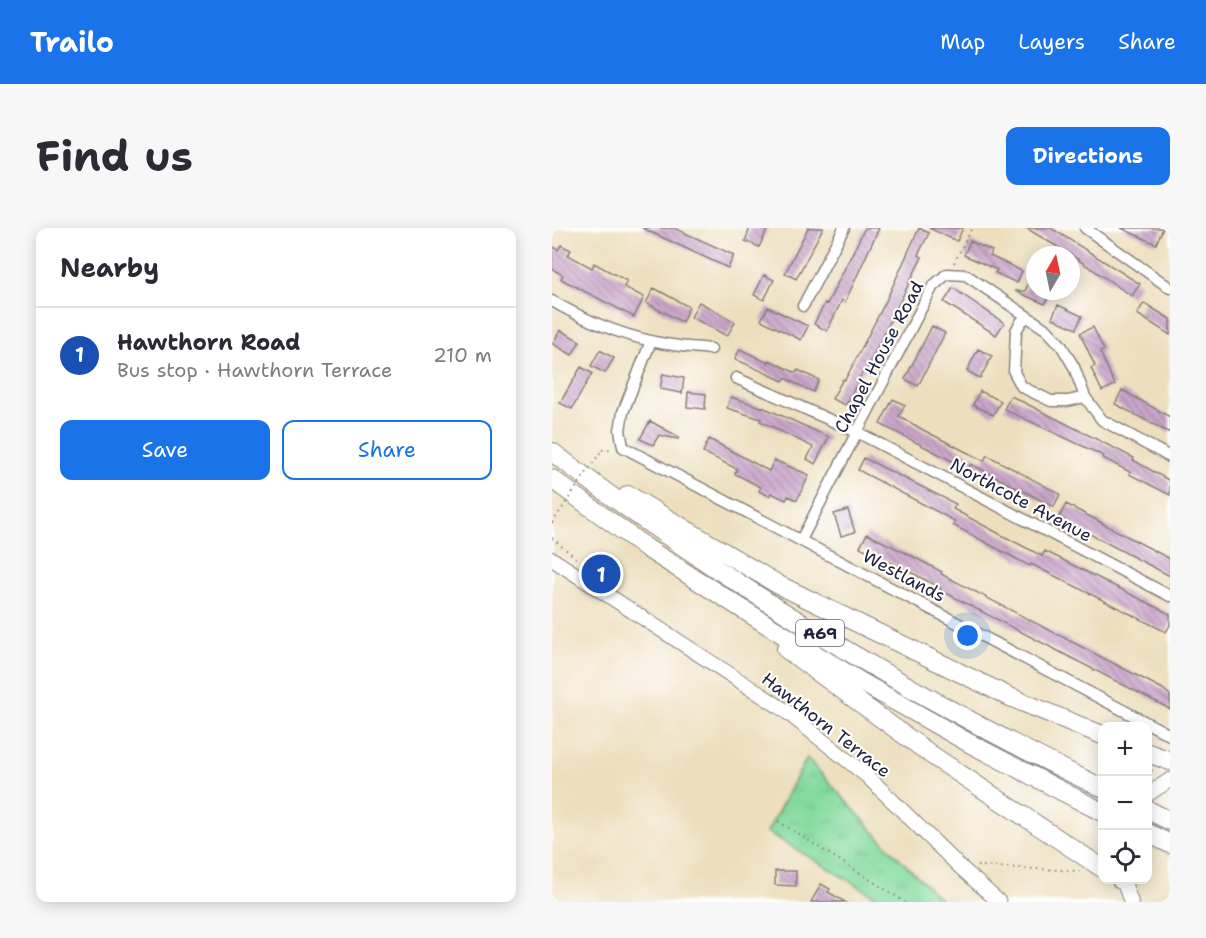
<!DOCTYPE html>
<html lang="en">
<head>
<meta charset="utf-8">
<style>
  body { margin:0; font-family:"Shantell Sans",sans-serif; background:#f7f7f7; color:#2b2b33 }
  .controls { position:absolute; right:18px; bottom:18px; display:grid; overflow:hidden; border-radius:12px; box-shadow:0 3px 15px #0003 }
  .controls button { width:54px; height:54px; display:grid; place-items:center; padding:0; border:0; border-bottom:2px solid #e1e1e2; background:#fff; color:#2b2b33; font:30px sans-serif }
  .compass { position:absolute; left:474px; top:18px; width:54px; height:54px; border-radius:50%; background:#fff; box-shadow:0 3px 15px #0003; rotate:9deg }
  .you { position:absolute; left:416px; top:408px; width:21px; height:21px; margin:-15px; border:4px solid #fff; border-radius:50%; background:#1a73e8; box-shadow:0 0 0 9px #1a73e833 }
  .badge { display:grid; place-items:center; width:39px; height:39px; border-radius:50%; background:#1a73e8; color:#fff; font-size:20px; font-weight:700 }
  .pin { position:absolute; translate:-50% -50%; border:3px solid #fff; box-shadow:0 2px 6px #0006 }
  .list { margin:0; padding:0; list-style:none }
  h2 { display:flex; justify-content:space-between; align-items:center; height:78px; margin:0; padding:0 24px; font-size:26px }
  h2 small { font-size:20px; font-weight:400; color:#7c7c81 }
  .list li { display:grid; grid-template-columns:39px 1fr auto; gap:18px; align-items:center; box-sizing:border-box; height:96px; padding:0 24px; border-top:2px solid #e1e1e2 }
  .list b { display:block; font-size:22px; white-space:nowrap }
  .list p { margin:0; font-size:20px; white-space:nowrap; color:#7c7c81 }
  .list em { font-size:20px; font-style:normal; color:#7c7c81 }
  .actions { display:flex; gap:12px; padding:18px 24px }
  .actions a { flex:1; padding:14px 0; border:2px solid #1a73e8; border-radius:12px; text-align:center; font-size:21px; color:#1a73e8 }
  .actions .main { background:#1a73e8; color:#fff }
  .icon { flex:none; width:33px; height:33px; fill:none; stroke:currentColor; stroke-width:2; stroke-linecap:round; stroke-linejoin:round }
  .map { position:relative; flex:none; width:618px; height:674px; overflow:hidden; border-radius:12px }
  header { display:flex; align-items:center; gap:36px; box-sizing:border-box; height:84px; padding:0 30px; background:#1a73e8; color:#fff }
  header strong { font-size:28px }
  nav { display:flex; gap:33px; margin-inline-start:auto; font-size:21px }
  .intro { display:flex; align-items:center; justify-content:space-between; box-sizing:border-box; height:144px; padding:0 36px }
  h1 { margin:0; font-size:42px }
  .button { padding:15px 27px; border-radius:12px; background:#1a73e8; color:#fff; font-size:21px; font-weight:700 }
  main { display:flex; gap:36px; padding:0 36px }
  aside { flex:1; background:#fff; border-radius:12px; box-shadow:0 3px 15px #0003 }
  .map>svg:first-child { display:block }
</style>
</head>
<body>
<header>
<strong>Trailo</strong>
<nav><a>Map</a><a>Layers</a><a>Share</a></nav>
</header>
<div class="intro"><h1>Find us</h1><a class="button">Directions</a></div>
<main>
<aside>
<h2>Nearby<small></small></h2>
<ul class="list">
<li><span class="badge" style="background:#1a4fb4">1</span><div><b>Hawthorn Road</b><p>Bus stop · Hawthorn Terrace</p></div><em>210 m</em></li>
</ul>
<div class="actions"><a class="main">Save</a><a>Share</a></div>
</aside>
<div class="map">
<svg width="618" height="674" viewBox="0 0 618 674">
  <defs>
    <pattern id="grass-tufts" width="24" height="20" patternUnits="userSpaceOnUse" patternTransform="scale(1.5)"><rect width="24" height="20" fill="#84da9d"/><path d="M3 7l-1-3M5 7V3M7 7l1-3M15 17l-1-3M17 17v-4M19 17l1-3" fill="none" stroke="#72bb88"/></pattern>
    <pattern id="building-back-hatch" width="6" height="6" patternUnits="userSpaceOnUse" patternTransform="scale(1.5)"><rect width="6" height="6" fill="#caa5ca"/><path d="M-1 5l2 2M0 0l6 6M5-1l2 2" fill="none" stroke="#a486a5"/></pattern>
  </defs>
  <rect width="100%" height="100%" fill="#fff"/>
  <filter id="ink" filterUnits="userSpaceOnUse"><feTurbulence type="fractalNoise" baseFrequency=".0167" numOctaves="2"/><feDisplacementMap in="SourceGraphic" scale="12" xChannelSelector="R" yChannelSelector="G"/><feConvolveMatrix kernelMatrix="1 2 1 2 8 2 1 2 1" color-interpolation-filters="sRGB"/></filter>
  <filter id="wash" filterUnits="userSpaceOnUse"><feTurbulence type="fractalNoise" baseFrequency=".008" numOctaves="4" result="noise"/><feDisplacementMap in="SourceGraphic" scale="24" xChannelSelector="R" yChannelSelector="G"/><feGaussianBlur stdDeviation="1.35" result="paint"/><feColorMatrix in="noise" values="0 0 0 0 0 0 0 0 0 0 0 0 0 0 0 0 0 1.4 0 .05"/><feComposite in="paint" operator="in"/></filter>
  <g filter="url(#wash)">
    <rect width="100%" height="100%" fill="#eddfbd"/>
    <path fill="url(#grass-tufts)" stroke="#537e6c" stroke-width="1.5" d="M255,530L337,620L391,674H333L215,604Z"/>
    <g id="blocks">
      <path fill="url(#building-back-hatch)" d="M90,0H122L182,27L176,40Z
        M198,0H216L207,19L193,13Z
        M256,0H271L244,51L233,45Z
        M313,0H327L293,74L290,72L275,103L262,96L273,75L275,76Z
        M367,0L377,5L366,27L370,29L313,144L311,143L294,177L280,171L291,151L293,152L334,73Z
        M377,0H411L405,13Z
        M474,0H499L588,56L580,68L519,27Z
        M569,0H611L604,16Z
        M418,13L440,23L438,28L470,43L465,55L443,45L445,42L412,27Z
        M9,17L19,22L16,27L40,40L42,35L75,53L72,59L92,69L82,89L9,51L11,47L0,41V18L6,22Z
        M483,41V63H499L493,76L463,63H473Z
        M212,47L222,52L212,72L202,67Z
        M102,60L137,79L130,94L94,75Z
        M401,60L452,95L444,107L392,74Z
        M147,74L183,94L175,108L139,89Z
        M592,75L618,91V107L585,86Z
        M506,77L530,88L524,101L500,90Z
        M216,79L256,98L249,112L209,92Z
        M380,98L393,105L366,158L353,151Z
        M541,99L552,122L548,124L563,157L550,163L539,140L543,138L528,105Z
        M8,102L28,113L20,127L1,116Z
        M188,121L216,135L217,132L244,145L246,142L267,152L261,164L233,150L231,153L183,131Z
        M426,121L440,128L428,150L415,143Z
        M48,122L62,130L53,145L39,138Z
        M29,139L40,145L20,181L8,175Z
        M111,146L132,150L130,165L108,161Z
        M570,162L618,189V205L563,176Z
        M428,163L449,173L441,187L421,177Z
        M136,164L154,166L153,181L135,179Z
        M459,168L582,230L581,232L618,253V267L577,246L578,244L551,230L552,228L452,181Z
        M179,169L215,181L277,209L263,236L255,231L261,219L208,193L209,191L175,180Z
        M341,171L353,177L347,188L373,203L432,233L435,227L508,266L502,279L419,236L416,241L328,196Z
        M98,193L127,209L126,211L107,207L101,217L88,211Z
        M157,211L217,243L222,232L257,247L245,272L236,268L234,272L219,265L217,268L207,263L209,259L183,246L185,241L151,224Z
        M312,230L404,276L401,281L457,311L490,328L493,323L618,386V397L614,404L479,336L478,338L457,327L401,297L403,293L306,242Z
        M514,276L618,331V348L507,290Z
        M296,282L303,304L289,308L282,286Z
        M315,306L360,328L390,344L389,346L611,461L618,467V481L388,362L389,360L362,346L308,319Z
        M223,643H244V658L223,657Z
        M269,656L278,661L276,664L293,674H259Z"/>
    </g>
  </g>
  <g filter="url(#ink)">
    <use href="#blocks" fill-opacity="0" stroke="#88807c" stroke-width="1.5"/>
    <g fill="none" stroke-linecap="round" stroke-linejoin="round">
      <defs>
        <path id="street" d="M533,0L618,60
          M0,73C31,91 64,105 99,113C118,118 139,119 159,121
          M251,78L292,0
          M475,89L469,94L464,103L462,144L470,159L499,173H516L533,169
          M99,113L71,184L68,202L71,219L618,507
          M184,150L305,204L618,368
          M249,312L381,58L395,46L414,47L495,102L509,117L522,139L533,169L550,192L618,229"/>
        <path id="secondary" d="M0,331L231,481L315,548L406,637L447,674
          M596,566L618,552
          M571,652L579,674"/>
        <path id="highway" d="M0,224C35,250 70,277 107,302C247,399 397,486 550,560
          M0,251L96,321L217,398L309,454L417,515L550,584
          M76,267L227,357L458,469L550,507
          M234,421L381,528L550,640
          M596,525L618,533
          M596,582L618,593
          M596,605L618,616
          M569,652H571"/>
      </defs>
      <use href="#street" stroke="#88807c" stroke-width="13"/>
      <use href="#secondary" stroke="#88807c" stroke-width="16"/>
      <use href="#highway" stroke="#88807c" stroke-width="20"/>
      <path stroke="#88807c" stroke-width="2" stroke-dasharray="1.5 4.5" stroke-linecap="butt" d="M402,35L420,0
        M50,222L59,221
        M0,310L24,330
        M596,548L601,541
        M226,593L353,674
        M425,638L528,643"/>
      <use href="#street" stroke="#fff" stroke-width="10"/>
      <use href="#secondary" stroke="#fff" stroke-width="14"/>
      <use href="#highway" stroke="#fff" stroke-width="18"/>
      <path stroke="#88807c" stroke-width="2" stroke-dasharray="1.5 4.5" stroke-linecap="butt" d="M0,295L50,222"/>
    </g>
  </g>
  <g text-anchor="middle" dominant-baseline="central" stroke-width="4.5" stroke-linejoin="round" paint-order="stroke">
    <rect fill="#fff" stroke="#646476" stroke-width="1.5" x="244" y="392" width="48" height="26" rx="4.5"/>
    <g font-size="16" font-weight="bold" fill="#22223b">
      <text x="268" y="405">A69</text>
    </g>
    <g font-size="18" fill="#22223b" stroke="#fff">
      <text transform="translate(327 129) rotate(-62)">Chapel House Road</text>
      <text transform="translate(469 272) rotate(28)">Northcote Avenue</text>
      <text transform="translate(352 348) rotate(28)">Westlands</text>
      <text transform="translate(274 497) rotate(38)">Hawthorn Terrace</text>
    </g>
  </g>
</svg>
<div class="controls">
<button>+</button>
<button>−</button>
<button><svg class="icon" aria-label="locate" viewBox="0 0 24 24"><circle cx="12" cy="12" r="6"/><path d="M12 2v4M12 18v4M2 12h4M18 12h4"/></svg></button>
</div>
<svg class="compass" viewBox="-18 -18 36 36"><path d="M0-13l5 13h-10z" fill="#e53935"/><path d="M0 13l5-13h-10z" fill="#7c7c81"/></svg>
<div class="you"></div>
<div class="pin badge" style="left:49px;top:346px;background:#1a4fb4">1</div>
</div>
</main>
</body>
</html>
